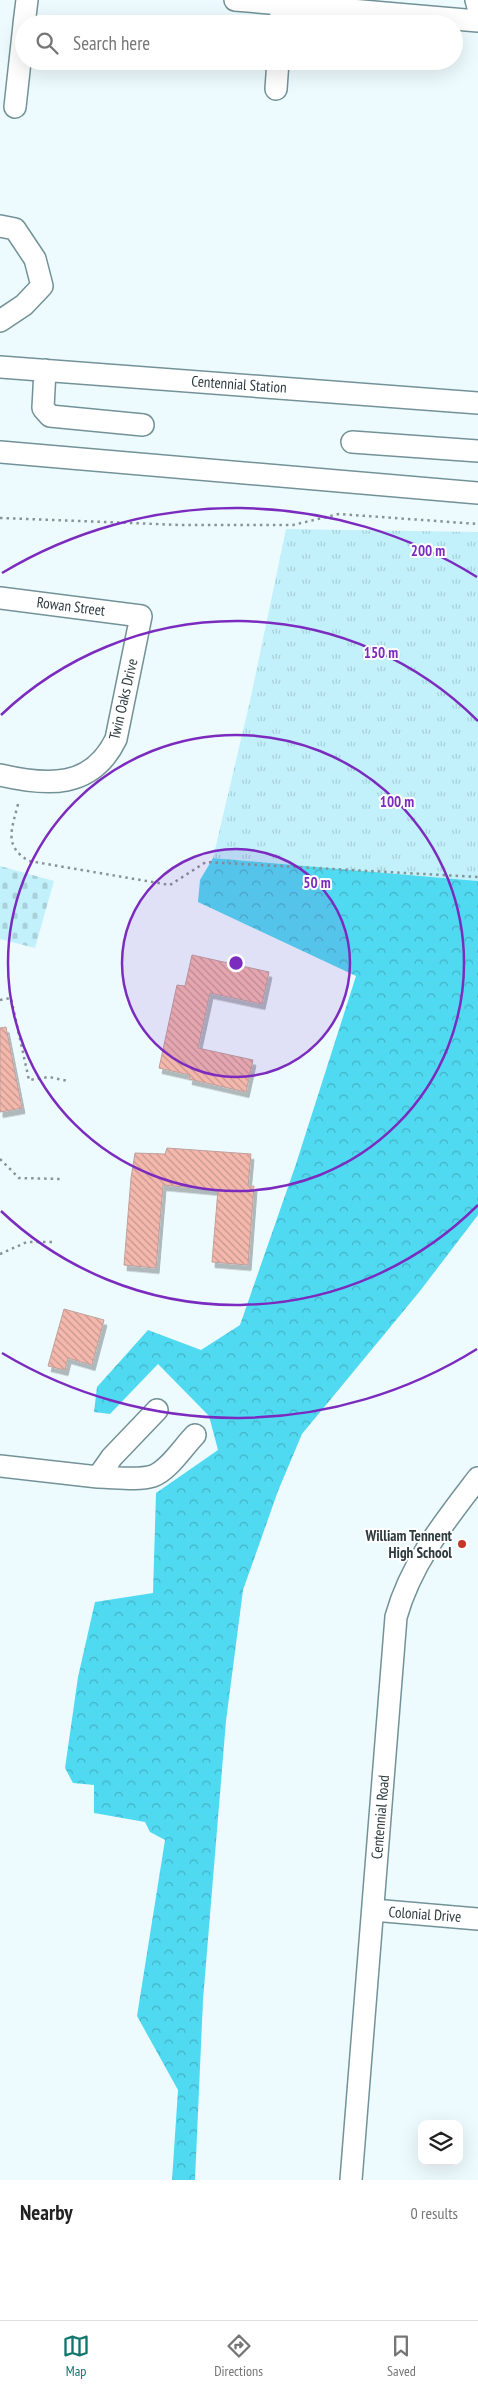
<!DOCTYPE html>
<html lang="en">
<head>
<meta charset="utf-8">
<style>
  body { margin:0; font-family:"PT Sans Narrow",sans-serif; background:#f6f6f6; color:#222 }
  .controls { position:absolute; right:15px; bottom:15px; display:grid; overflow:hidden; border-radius:10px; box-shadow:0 5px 20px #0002 }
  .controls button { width:45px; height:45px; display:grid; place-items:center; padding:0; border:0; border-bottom:1px solid #e0e0e0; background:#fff; color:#222; font:25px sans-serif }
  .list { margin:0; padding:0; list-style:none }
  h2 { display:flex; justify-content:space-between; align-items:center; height:65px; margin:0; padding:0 20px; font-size:21px }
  h2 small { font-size:16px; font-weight:400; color:#767676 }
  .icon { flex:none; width:28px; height:28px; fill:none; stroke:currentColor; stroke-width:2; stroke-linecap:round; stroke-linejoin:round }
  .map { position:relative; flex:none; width:478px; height:2180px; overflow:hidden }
  .search { position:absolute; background:#fff; box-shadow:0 5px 20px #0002; left:15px; right:15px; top:15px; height:55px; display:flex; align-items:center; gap:12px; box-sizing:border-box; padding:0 18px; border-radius:28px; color:#767676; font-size:19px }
  .sheet { height:140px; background:#fff }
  nav { display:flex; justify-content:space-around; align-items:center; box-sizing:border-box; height:70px; border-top:1px solid #e0e0e0; background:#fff; font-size:14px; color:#767676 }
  nav a { display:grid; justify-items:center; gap:2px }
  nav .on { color:#0f766e }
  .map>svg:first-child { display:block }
</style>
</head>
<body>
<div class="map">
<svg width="478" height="2180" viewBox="0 0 478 2180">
  <defs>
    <pattern id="grass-tufts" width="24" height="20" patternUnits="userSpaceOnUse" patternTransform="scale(1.25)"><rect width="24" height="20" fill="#c2f1fb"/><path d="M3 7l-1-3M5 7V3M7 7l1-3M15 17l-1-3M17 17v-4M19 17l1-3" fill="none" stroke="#a7d0d8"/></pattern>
    <pattern id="forest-crowns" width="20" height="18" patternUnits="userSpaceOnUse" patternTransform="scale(1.25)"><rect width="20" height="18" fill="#50daf2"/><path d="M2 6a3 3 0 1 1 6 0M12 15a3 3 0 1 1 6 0" fill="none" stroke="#43b2c5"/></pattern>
    <pattern id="cemetery-stones" width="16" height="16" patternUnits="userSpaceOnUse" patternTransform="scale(1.25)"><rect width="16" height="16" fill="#c2f1fb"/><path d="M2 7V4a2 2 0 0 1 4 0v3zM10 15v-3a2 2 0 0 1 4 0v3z" fill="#a7d0d8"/></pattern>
    <pattern id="building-back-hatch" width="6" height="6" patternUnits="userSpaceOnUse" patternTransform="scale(1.25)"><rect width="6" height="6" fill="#f4b8ad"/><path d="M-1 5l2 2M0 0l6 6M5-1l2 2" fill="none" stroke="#c6978e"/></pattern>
    <filter id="shadow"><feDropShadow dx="3" dy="5.5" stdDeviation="0" flood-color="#0004"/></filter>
  </defs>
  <rect width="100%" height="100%" fill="#eefbfe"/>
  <path fill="url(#grass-tufts)" d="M286,529L478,532V881L213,858L250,701Z"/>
  <path fill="url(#forest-crowns)" d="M213,858L478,881V1215L420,1291L302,1434L278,1491L243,1590L226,1721L203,2000L195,2180H172L178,2090L137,2016L165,1840L150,1832L145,1822L94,1813V1785L73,1783L65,1768L78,1677L95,1602L153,1593L156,1493L218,1450L209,1416L158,1364L110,1414L94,1412L97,1387L148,1330L201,1350L240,1325L296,1164L356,976L198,902L200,880Z"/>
  <path fill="url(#cemetery-stones)" d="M0,866L54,881L35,948L0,939Z"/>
  <path fill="url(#building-back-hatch)" stroke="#bea19c" filter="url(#shadow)" d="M192,955L269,972L262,1004L210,993L198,1048L253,1060L246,1092L189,1079L190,1075L159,1068L177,985L185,986Z
    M6,1027L22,1108L0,1112V1028Z
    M167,1148L251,1154L248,1186H254L248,1265L212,1262L218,1190L163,1185L156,1268L124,1265L131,1178L135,1153L165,1154Z
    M64,1309L104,1320L92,1365L68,1358L65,1370L48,1366Z"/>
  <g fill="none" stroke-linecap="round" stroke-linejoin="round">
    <defs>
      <path id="minor" d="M235,0L478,21
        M476,0L478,7
        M24,24L27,0
        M280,24L282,0
        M276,89L278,61
        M15,107L24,25
        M0,226L15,229L35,259L42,286L24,305L0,321
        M0,367L478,403
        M45,370L43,408L50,416L143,425
        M352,442L478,451
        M0,452L478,493
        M0,598L141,616L116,739C92,789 47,786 0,775
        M0,1466L98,1477L112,1457L157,1410
        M98,1477C114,1477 137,1481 153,1476C169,1470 183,1447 195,1435
        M373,1910L478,1919
        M351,2180L396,1617C411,1563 445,1521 478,1478"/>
    </defs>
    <use href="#minor" stroke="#739298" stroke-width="24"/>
    <path stroke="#879497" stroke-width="2.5" stroke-dasharray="2.5 4" stroke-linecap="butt" d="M0,518L181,525H293L339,514L478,524
      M18,804C12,829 3,846 29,861L170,885L206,862L478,877
      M0,1000L11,998L29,1080L49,1077L68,1081
      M0,1159L19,1178L60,1179
      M0,1254L27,1242H53"/>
    <use href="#minor" stroke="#fff" stroke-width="21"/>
  </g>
  <circle cx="236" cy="963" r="114" fill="#7b2cbf" fill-opacity=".12"/>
  <g fill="none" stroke="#7b2cbf" stroke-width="2.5">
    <circle cx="236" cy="963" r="114"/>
    <circle cx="236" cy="963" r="228"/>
    <path d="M478 1205A342 342 0 0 1 1 1211M1 715A342 342 0 0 1 478 721"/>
    <path d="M477 1349A455 455 0 0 1 2 1353M2 573A455 455 0 0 1 477 577"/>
  </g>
  <circle fill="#c33629" stroke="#fff" stroke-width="2" cx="462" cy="1544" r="5"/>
  <g text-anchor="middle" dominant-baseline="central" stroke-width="4" stroke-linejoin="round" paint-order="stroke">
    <g font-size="15" fill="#2e3b3e" stroke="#fff">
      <text transform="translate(239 384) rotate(4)">Centennial Station</text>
      <text transform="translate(71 606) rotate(7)">Rowan Street</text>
      <text transform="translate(123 699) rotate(-77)">Twin Oaks Drive</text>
      <text transform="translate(380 1817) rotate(-85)">Centennial Road</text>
      <text transform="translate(425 1914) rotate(4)">Colonial Drive</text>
    </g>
    <g font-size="15" font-weight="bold" fill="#2e3b3e" stroke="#fff" text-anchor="end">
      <text x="452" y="1535">William Tennent<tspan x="452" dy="17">High School</tspan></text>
    </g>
  </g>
  <circle cx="236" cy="963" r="8" fill="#7b2cbf" stroke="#fff" stroke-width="2.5"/>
  <g font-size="15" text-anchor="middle" font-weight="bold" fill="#7b2cbf" stroke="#fff" stroke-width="4" stroke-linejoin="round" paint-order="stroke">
    <text x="428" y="556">200 m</text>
    <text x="381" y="658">150 m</text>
    <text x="397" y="807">100 m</text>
    <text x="317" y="888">50 m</text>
  </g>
</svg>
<div class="controls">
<button><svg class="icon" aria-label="layers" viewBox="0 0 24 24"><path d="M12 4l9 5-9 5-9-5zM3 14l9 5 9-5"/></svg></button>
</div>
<div class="search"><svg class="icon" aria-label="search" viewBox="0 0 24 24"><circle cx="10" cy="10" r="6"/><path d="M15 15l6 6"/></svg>Search here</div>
</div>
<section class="sheet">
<h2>Nearby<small>0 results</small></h2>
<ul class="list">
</ul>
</section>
<nav>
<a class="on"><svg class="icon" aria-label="map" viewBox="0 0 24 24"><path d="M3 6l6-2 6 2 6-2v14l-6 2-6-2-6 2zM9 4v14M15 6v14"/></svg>Map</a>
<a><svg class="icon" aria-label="directions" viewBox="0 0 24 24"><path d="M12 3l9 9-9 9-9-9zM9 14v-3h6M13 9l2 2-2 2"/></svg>Directions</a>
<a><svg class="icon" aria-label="saved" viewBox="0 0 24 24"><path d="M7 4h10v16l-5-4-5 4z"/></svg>Saved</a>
</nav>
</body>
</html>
